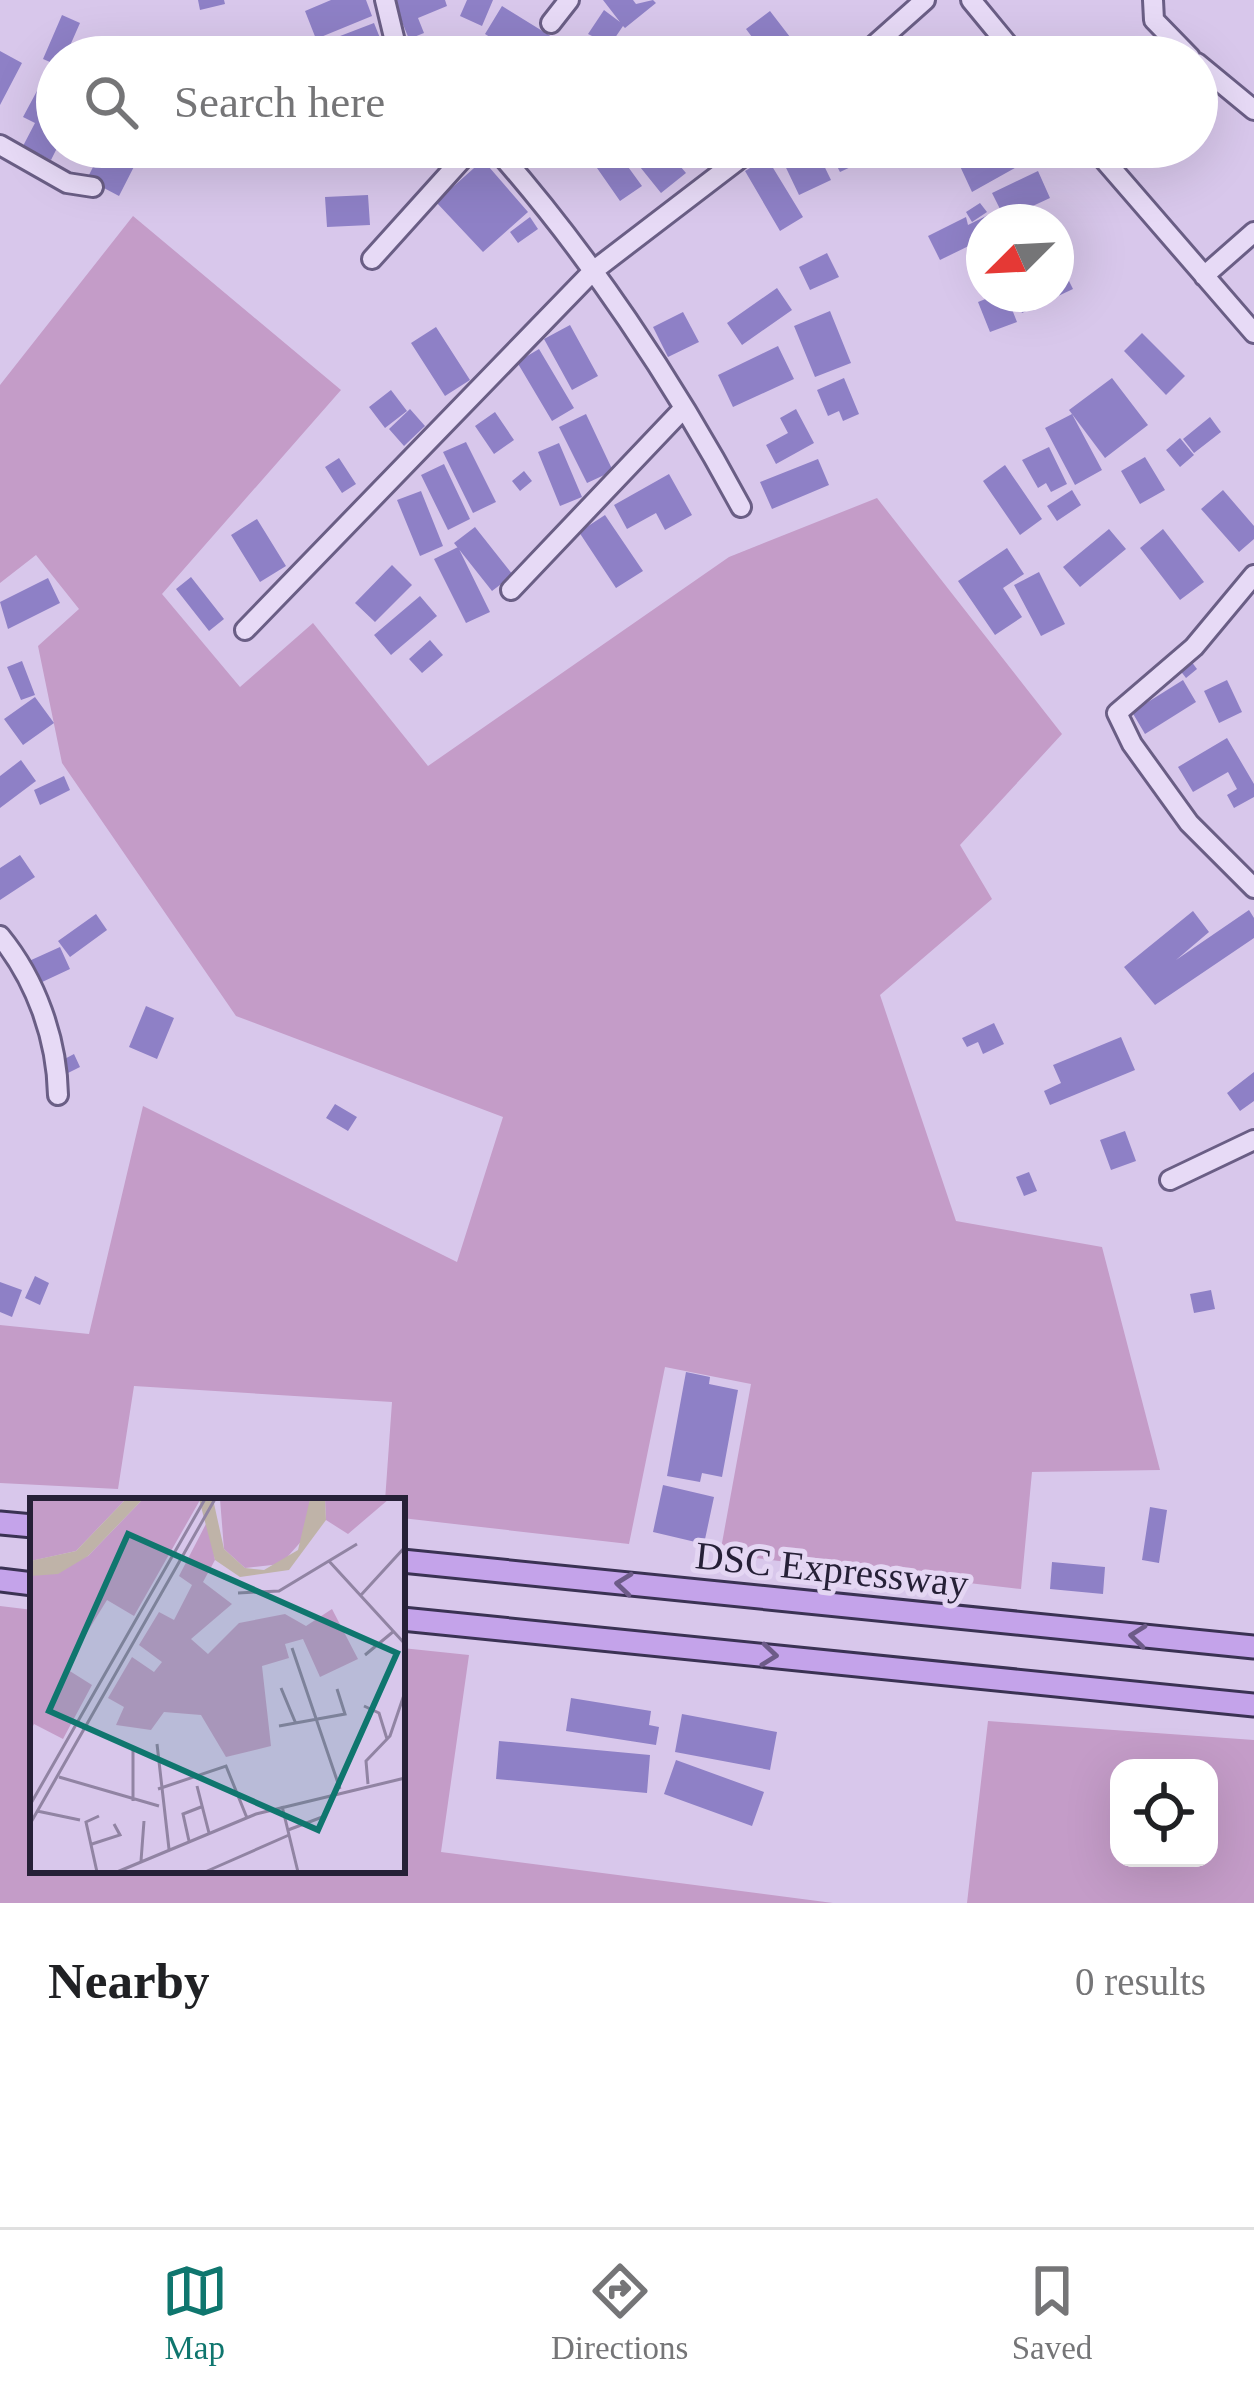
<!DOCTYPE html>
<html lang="en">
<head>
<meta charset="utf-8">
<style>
  body { margin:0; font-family:Georgia,serif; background:#f6f6f6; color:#202124 }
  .controls { position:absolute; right:36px; bottom:36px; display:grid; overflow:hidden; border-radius:24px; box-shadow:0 12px 48px #0002 }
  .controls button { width:108px; height:108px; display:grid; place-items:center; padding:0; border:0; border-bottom:3px solid #e0e0e0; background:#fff; color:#202124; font:60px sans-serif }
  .compass { position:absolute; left:966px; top:204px; width:108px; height:108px; border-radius:50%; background:#fff; box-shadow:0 12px 48px #0002; rotate:246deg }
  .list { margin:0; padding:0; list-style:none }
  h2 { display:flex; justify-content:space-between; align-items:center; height:156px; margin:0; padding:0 48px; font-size:51px }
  h2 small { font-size:39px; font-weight:400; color:#757577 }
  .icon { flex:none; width:66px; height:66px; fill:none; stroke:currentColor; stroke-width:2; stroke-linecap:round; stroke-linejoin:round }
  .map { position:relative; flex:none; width:1254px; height:1903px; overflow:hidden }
  .search { position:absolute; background:#fff; box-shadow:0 12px 48px #0002; left:36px; right:36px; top:36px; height:132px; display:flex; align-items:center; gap:30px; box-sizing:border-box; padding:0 42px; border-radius:66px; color:#757577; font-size:45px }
  .sheet { height:324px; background:#fff }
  nav { display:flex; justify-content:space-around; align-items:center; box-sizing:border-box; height:168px; border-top:3px solid #e0e0e0; background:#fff; font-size:33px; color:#757577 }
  nav a { display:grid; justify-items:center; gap:6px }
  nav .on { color:#0f766e }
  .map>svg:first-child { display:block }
</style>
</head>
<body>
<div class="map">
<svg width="1254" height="1903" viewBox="0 0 1254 1903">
  <rect width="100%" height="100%" fill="#d8c7eb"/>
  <path fill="#c49cc8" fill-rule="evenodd" d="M133,216L341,390L162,594L240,687L313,623L428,766L729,557L877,498L1062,734L960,845L992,899L880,995L956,1221L1102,1247L1160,1470L1032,1472L1021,1589L720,1554L751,1384L665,1367L629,1544L402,1518V1501H385L392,1402L134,1386L118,1489L0,1483V1325L89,1334L143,1106L457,1262L503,1117L236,1016L62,763L38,646L79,609L36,555L0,583V385Z
    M0,1606L33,1610V1870H402V1648L469,1655L441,1852L833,1903H0Z
    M988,1721L1254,1740V1903H967ZM1119,1768H1209V1858H1119Z"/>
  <path fill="#8e80c6" d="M198,0H224L225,4L200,10Z
    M331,0H366L372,16L316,39L305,11Z
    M393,0H445L447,6L418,18L424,33L409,39Z
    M467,0H493L482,26L460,16Z
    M603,0H633L636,4L653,0L656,3L625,28L623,26L602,57L586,46L592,36L588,34L604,10L620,22Z
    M502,6L557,40L546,57H522L485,34Z
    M770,11L800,50L791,57H767L746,29Z
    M62,15L80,23L65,57H57V65L43,59Z
    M374,23L384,48L360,57H319L314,46Z
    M223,36L226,46L209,52L205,42Z
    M741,38L756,57H717Z
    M630,39L644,57H607Z
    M0,51L22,63L0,105Z
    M38,89L57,99V148L51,160L23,146L35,123L23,117Z
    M103,147H144L119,196L87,179Z
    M624,147H664L686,173L661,193Z
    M674,147H706L710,152L690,168Z
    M785,147H815L831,180L799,195L778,151Z
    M827,147H846L855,165L840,172Z
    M996,147H1017L1024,163L972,192L959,164Z
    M618,153L642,186L620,201L597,168Z
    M767,158L803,217L780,231L745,171Z
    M483,160L528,212L483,252L436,202Z
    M1038,171L1050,198L1005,219L992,193Z
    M368,195L370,225L327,227L325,197Z
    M980,203L987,212L972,222L966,212Z
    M988,215L992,222H984V230L977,233L981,240L940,260L928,236L966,217L968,225Z
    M530,217L538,229L518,243L510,232Z
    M827,253L839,277L810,290L799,267Z
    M1061,265L1073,289L1022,313L1014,294H1056V268Z
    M777,288L792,310L742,345L727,323Z
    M998,294H1006L1017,322L990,332L978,302Z
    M830,311L851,363L815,377L794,326Z
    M683,312L699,342L668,357L653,327Z
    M570,325L598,376L572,390L544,339Z
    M436,327L470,380L445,396L411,343Z
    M1142,333L1185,376L1166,395L1124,351Z
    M778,346L794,379L733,407L718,375Z
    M539,349L574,408L552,421L517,362Z
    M844,378L859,414L843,421L839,411L828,416L817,390Z
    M1112,378L1148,425L1105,458L1072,414L1102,470L1075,485L1045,428L1072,414L1069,410Z
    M391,390L407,411L385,428L369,407Z
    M410,409L425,426L404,446L389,429Z
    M796,409L814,443L776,464L766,445L788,433L780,418Z
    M495,412L514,440L494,454L475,426Z
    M586,414L613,471L587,483L559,427Z
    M1210,417L1221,432L1194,453L1183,439Z
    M1180,438L1194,455L1180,467L1166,450Z
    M466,442L496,502L473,513L443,452Z
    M559,443L582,497L560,506L538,452Z
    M1049,447L1067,484L1051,492L1046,483L1038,488L1022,460Z
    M1145,457L1165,490L1140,504L1121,471Z
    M339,458L356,484L342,493L325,467Z
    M818,459L829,485L772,509L760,482Z
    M444,464L470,519L448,530L421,475Z
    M1005,465L1042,519L1020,535L983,481Z
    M524,471L532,481L520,491L512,481Z
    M669,474L692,515L665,530L656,513L627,529L614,505Z
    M1072,490L1081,505L1057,521L1047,506Z
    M1223,490L1254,526V539L1239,552L1201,509Z
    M421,491L443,546L420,556L397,500Z
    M605,515L643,571L616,588L579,532Z
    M257,519L286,566L260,582L231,535Z
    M475,527L513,575L492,591L454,543Z
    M1109,529L1126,549L1080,587L1063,567Z
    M1163,529L1204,582L1180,600L1140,548Z
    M458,547L490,612L466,623L434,559Z
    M1007,548L1024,574L1003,588L1022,617L995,635L958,581Z
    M392,565L412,585L375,622L355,603Z
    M1039,572L1065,624L1041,636L1014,585Z
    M191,577L224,619L209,631L176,589Z
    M48,578L60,603L8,629L0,602Z
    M420,596L437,616L391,655L374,635Z
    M430,640L443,655L422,673L409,659Z
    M22,661L35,695L21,700L7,667Z
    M1191,661L1197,669L1186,678L1179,669Z
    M1183,680L1196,702L1145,734L1132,712Z
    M1227,680L1242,712L1219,723L1204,691Z
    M35,697L54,723L23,745L4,719Z
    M1227,738L1254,784V797L1234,808L1227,795L1237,789L1228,772L1193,792L1178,767Z
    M21,760L36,781L0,808V776Z
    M64,776L70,790L40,805L34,790Z
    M20,855L35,877L0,900V868Z
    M1249,910L1254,918V938L1155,1005L1124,967L1193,911L1209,932L1176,960Z
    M96,914L107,930L70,957L58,941Z
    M60,947L70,969L40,983L29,961Z
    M146,1006L174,1018L157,1059L129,1047Z
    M994,1023L1004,1044L983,1054L978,1042L967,1047L962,1038Z
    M1121,1037L1135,1070L1050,1105L1044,1091L1061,1083L1053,1065Z
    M74,1054L80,1067L62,1076L55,1064Z
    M1254,1072V1101L1240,1111L1227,1093Z
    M335,1104L357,1117L348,1131L326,1118Z
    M1125,1131L1136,1161L1111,1170L1100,1140Z
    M1029,1172L1037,1191L1024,1196L1016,1177Z
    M35,1276L49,1283L40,1305L25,1298Z
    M0,1282L22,1290L12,1317L0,1312Z
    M1211,1290L1215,1309L1194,1313L1190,1294Z
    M686,1372L710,1377L709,1384L738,1390L722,1477L702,1473L700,1482L667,1476Z
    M663,1485L714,1497L704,1544L653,1532Z
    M1150,1507L1167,1510L1159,1563L1142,1560Z
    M1052,1562L1105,1567L1103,1594L1050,1589Z
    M571,1698L651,1711L649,1725L659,1727L656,1745L566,1731Z
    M682,1714L777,1732L770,1770L675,1752Z
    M499,1741L650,1755L647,1793L496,1779Z
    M676,1760L764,1792L752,1826L664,1794Z"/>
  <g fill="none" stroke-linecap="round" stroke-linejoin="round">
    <defs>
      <path id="minor" d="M385,0L398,54
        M971,0L1018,57
        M1153,0L1154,20L1190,57
        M551,23L569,0
        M861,57L925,0
        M1197,63L1254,110
        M0,145L67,183L93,187
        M494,147C588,253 674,382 741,507
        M1093,147L1254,333
        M372,259L473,147
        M1204,276L1254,232
        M1254,575L1194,647L1117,713L1132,744L1189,823L1254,888
        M511,590L684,408
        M245,630L593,271L755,147
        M0,936C36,980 57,1039 58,1095
        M1170,1180L1254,1140"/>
      <path id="major" d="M0,1523L33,1526
        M402,1561L1254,1647
        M0,1580L33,1584
        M402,1619L1254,1705"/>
    </defs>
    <use href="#minor" stroke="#6a5e85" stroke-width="24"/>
    <use href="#major" stroke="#3a3253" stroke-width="27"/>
    <use href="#minor" stroke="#e7daf6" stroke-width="18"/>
    <use href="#major" stroke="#c4a3ea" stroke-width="21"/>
  </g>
  <defs><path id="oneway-chevron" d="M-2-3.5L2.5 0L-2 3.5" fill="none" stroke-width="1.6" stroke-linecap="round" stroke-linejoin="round" transform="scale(3)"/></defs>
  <g stroke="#6d5b88">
    <use href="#oneway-chevron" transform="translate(624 1584) rotate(-174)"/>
    <use href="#oneway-chevron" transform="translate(1138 1636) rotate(-174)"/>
    <use href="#oneway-chevron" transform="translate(769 1655) rotate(6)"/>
  </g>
  <g text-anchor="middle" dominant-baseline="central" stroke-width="10" stroke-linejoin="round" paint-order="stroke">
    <g font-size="39" fill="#262037" stroke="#e4d6f3">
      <text transform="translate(832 1569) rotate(6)">DSC Expressway</text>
    </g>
  </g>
  <g transform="translate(30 1498)">
    <rect width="375" height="375" fill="#d8c7eb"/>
    <path d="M0,1H96L46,53L1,63ZM113,1L170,2L104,118L77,102L35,170L62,187L33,241L4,226L0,234V78L58,58ZM190,1H280L276,38L251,66L215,70L194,51ZM295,1H359L318,36L296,22ZM178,22L185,62L173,84L202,106L161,141L178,156L209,125L255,116L276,128L302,111L328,161L290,179L273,141L255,146L259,160L232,168L241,248L196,259L171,217L134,214L121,232L86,227L94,209L78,200L102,159L124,174L132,164L109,147L129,114L144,122L162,87L149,78Z" fill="#c49cc8"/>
    <path d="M96,1H113L58,58L28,76L0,78V63L46,53ZM169,1H183L194,51L215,70L234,72L268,52L280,1H295L296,22L259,72L210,79L185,62Z" fill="#bfb3a8"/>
    <path fill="none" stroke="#9184a3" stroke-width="3" d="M298,62L375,146M208,95L249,93L327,46M331,97L375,49M262,150L310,291M335,157L364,133M251,190L266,226M334,208L349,215L357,241M249,228L315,216L307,191M127,246L139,351M29,279L129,308M338,286L336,263L360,238L375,194M167,288L179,335M128,291L196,268L217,320M103,303V250M0,307L175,1M252,308L268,374M7,313L50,322M0,326L185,1M258,332L295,318M159,343L153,316L171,309M62,346L90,337L84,326M111,363L114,323M67,374L56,324L69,318M87,374L226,316L375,280M175,374L259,337"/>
    <path fill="#0f766e" fill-opacity="0.15" stroke="#0f766e" stroke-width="6" d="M98,36L367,155L288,332L19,213Z"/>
    <rect width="375" height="375" fill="none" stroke="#262037" stroke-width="6"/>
  </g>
</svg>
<div class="controls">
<button><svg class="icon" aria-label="locate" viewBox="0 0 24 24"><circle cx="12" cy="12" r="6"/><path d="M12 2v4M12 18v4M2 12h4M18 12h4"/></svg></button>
</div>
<svg class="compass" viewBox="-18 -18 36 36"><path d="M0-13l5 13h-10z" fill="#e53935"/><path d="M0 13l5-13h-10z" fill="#757577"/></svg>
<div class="search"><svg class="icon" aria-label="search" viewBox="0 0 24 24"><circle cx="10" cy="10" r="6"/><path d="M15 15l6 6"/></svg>Search here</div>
</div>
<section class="sheet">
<h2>Nearby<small>0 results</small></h2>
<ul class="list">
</ul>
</section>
<nav>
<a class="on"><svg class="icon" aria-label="map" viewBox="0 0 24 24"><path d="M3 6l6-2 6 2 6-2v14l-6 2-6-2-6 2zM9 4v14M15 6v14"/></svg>Map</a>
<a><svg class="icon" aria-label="directions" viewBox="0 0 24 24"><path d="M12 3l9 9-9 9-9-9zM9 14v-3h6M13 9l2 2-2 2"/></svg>Directions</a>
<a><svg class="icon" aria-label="saved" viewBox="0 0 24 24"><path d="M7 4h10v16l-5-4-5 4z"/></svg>Saved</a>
</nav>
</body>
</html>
